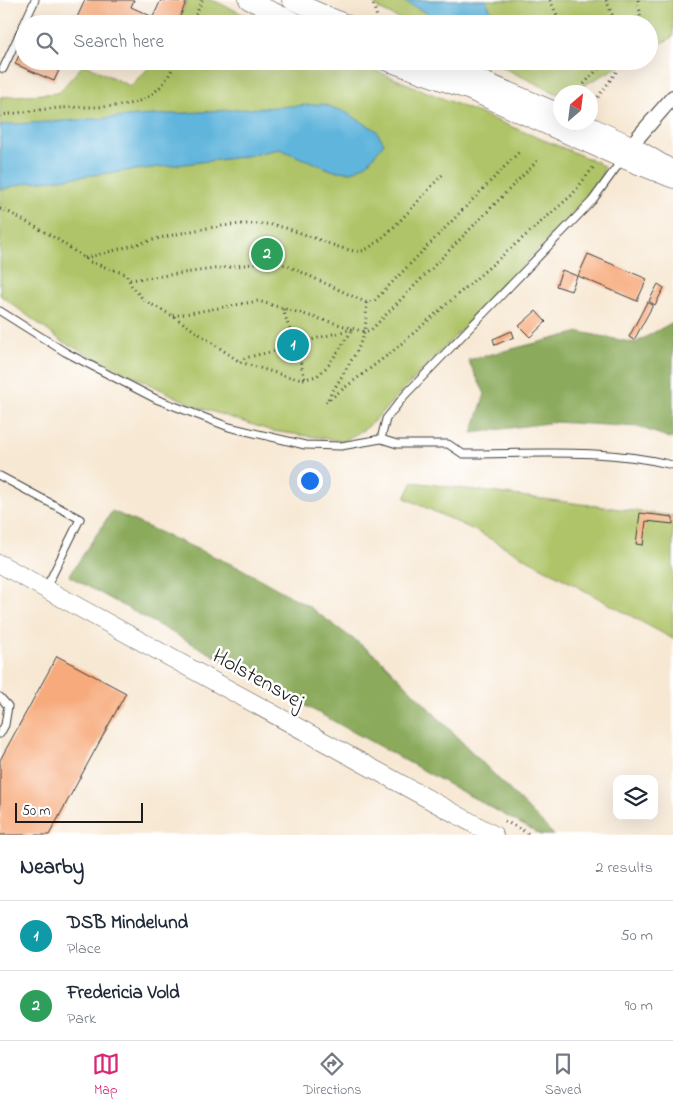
<!DOCTYPE html>
<html lang="en">
<head>
<meta charset="utf-8">
<style>
  body { margin:0; font-family:"Indie Flower",sans-serif; background:#f6f6f7; color:#1f2937 }
  .controls { position:absolute; right:15px; bottom:15px; display:grid; overflow:hidden; border-radius:10px; box-shadow:0 5px 20px #0002 }
  .controls button { width:45px; height:45px; display:grid; place-items:center; padding:0; border:0; border-bottom:1px solid #e0e1e3; background:#fff; color:#1f2937; font:25px sans-serif }
  .compass { position:absolute; left:553px; top:85px; width:45px; height:45px; border-radius:50%; background:#fff; box-shadow:0 5px 20px #0002; rotate:28deg }
  .scale { position:absolute; left:15px; bottom:12px; width:128px; box-sizing:border-box; padding-left:5px; border:2px solid #1c1c1c; border-top:0; font-size:14px; line-height:18px; white-space:nowrap; color:#1c1c1c; -webkit-text-stroke:4px #fff; paint-order:stroke }
  .you { position:absolute; left:309px; top:480px; width:18px; height:18px; margin:-12px; border:4px solid #fff; border-radius:50%; background:#1a73e8; box-shadow:0 0 0 8px #1a73e833 }
  .badge { display:grid; place-items:center; width:32px; height:32px; border-radius:50%; background:#db2777; color:#fff; font-size:16px; font-weight:700 }
  .pin { position:absolute; translate:-50% -50%; border:2px solid #fff; box-shadow:0 1px 5px #0006 }
  .list { margin:0; padding:0; list-style:none }
  h2 { display:flex; justify-content:space-between; align-items:center; height:65px; margin:0; padding:0 20px; font-size:21px }
  h2 small { font-size:16px; font-weight:400; color:#747a83 }
  .list li { display:grid; grid-template-columns:32px 1fr auto; gap:15px; align-items:center; box-sizing:border-box; height:70px; padding:0 20px; border-top:1px solid #e0e1e3 }
  .list b { display:block; font-size:19px; white-space:nowrap }
  .list p { margin:0; font-size:16px; white-space:nowrap; color:#747a83 }
  .list em { font-size:16px; font-style:normal; color:#747a83 }
  .icon { flex:none; width:28px; height:28px; fill:none; stroke:currentColor; stroke-width:2; stroke-linecap:round; stroke-linejoin:round }
  .map { position:relative; flex:none; width:673px; height:835px; overflow:hidden }
  .search { position:absolute; background:#fff; box-shadow:0 5px 20px #0002; left:15px; right:15px; top:15px; height:55px; display:flex; align-items:center; gap:12px; box-sizing:border-box; padding:0 18px; border-radius:28px; color:#747a83; font-size:19px }
  .sheet { height:205px; background:#fff }
  nav { display:flex; justify-content:space-around; align-items:center; box-sizing:border-box; height:70px; border-top:1px solid #e0e1e3; background:#fff; font-size:14px; color:#747a83 }
  nav a { display:grid; justify-items:center; gap:2px }
  nav .on { color:#db2777 }
  .map>svg:first-child { display:block }
</style>
</head>
<body>
<div class="map">
<svg width="673" height="835" viewBox="0 0 673 835">
  <rect width="100%" height="100%" fill="#fff"/>
  <filter id="ink" filterUnits="userSpaceOnUse"><feTurbulence type="fractalNoise" baseFrequency=".02" numOctaves="2"/><feDisplacementMap in="SourceGraphic" scale="10" xChannelSelector="R" yChannelSelector="G"/><feConvolveMatrix kernelMatrix="1 2 1 2 8 2 1 2 1" color-interpolation-filters="sRGB"/></filter>
  <filter id="wash" filterUnits="userSpaceOnUse"><feTurbulence type="fractalNoise" baseFrequency=".0096" numOctaves="4" result="noise"/><feDisplacementMap in="SourceGraphic" scale="20" xChannelSelector="R" yChannelSelector="G"/><feGaussianBlur stdDeviation="1.12" result="paint"/><feColorMatrix in="noise" values="0 0 0 0 0 0 0 0 0 0 0 0 0 0 0 0 0 1.4 0 .05"/><feComposite in="paint" operator="in"/></filter>
  <g filter="url(#wash)">
    <rect width="100%" height="100%" fill="#f7e8d3"/>
    <path fill="#afc468" stroke="#667042" d="M187,0H212L265,24H177Z
      M371,0H673V37L649,50V24H410L379,9Z
      M156,61H352L597,162L604,167L602,176L574,212L368,427L344,441L272,431L195,406L63,342L0,295V97L58,93L84,64L130,86Z
      M489,61H629L572,92H560V95Z
      M413,482L673,516V639L474,530L405,498Z"/>
    <path fill="#8baa5c" stroke="#54633c" d="M673,322V439L639,427L555,422L472,433L485,394L468,360L580,332L635,343Z
      M112,511L242,569L308,606L379,658L554,835H541L69,576Z"/>
    <path fill="#60b5dc" stroke="#3e687c" d="M401,0H486L493,15L492,24H449Z
      M323,104L345,112L376,130L384,143L368,163L352,172L334,171L279,149L242,157L27,183L0,190V125Z"/>
    <g id="blocks">
      <path fill="#f7aa7c" d="M85,0H134L131,7L153,17L161,0L186,2L177,24H74Z
        M24,45V61H63L54,81L15,64Z
        M588,254L647,279L637,301L578,276Z
        M562,270L577,276L571,291L556,286Z
        M658,284L664,288L655,305L649,301Z
        M647,302L653,305L634,340L629,337Z
        M536,311L546,322L530,337L519,326Z
        M512,331L514,337L495,345L493,339Z
        M640,513L673,517V524L646,521L643,545L636,544Z
        M57,656L126,693L49,835H0V760Z"/>
    </g>
  </g>
  <g filter="url(#ink)">
    <use href="#blocks" fill-opacity="0" stroke="#3d3b37" stroke-width="1"/>
    <g fill="none" stroke-linecap="round" stroke-linejoin="round">
      <defs>
        <path id="service" d="M24,24L35,0
          M3,69L24,24
          M0,311L65,352L156,399L229,427L305,445L341,446L381,439L397,444H448L463,454C533,454 605,448 673,465
          M381,439L386,419L405,395L592,201L616,168L620,158
          M0,476L80,519L46,588
          M0,697L8,706L5,725L0,734"/>
        <path id="minor" d="M626,151L673,97"/>
        <path id="tertiary" d="M248,0L300,24
          M291,0L347,24
          M385,61L470,91L620,158L673,179
          M437,61L560,113
          M582,122L631,145L673,170
          M0,564L494,835"/>
      </defs>
      <use href="#service" stroke="#3d3b37" stroke-width="9"/>
      <use href="#minor" stroke="#3d3b37" stroke-width="16"/>
      <use href="#tertiary" stroke="#3d3b37" stroke-width="19"/>
      <path stroke="#3d3b37" stroke-width="3" stroke-dasharray="1 4" stroke-linecap="butt" d="M372,0L379,24
        M550,0L561,24
        M606,0L616,24
        M638,0L642,24
        M192,24L202,0
        M363,61L362,64L371,68
        M584,84L605,61
        M598,97L624,61
        M0,115C20,113 41,109 61,108C111,104 153,117 176,61
        M0,209L5,210L57,239L90,262L126,274L132,287L145,301L173,316L240,362L289,377L305,379L317,376L328,366L353,329
        M85,258C142,244 203,222 263,224C291,224 343,254 361,251C380,248 427,190 443,174
        M130,280L267,262L286,265L367,303L375,300L521,150
        M283,309L292,337
        M173,316L258,301L365,332L371,330L537,161
        M286 345a9 9 0 1 1 18 0a9 9 0 1 1-18 0Z
        M303,342L352,329
        M298,353L305,379
        M240,362L245,358L286,348
        M328,399L357,351L365,332L367,303
        M326,402L393,351L572,195L595,165
        M505,821L531,835"/>
      <use href="#service" stroke="#fff" stroke-width="7"/>
      <use href="#minor" stroke="#fff" stroke-width="14"/>
      <use href="#tertiary" stroke="#fff" stroke-width="18"/>
    </g>
  </g>
  <g text-anchor="middle" dominant-baseline="central" stroke-width="5" stroke-linejoin="round" paint-order="stroke">
    <g font-size="22" fill="#1c1c1c" stroke="#fff">
      <text transform="translate(258 680) rotate(29)">Holstensvej</text>
    </g>
  </g>
</svg>
<div class="controls">
<button><svg class="icon" aria-label="layers" viewBox="0 0 24 24"><path d="M12 4l9 5-9 5-9-5zM3 14l9 5 9-5"/></svg></button>
</div>
<svg class="compass" viewBox="-18 -18 36 36"><path d="M0-13l5 13h-10z" fill="#e53935"/><path d="M0 13l5-13h-10z" fill="#747a83"/></svg>
<div class="scale">50 m</div>
<div class="you"></div>
<div class="pin badge" style="left:293px;top:345px;background:#0f9aa8">1</div>
<div class="pin badge" style="left:267px;top:254px;background:#2e9e5b">2</div>
<div class="search"><svg class="icon" aria-label="search" viewBox="0 0 24 24"><circle cx="10" cy="10" r="6"/><path d="M15 15l6 6"/></svg>Search here</div>
</div>
<section class="sheet">
<h2>Nearby<small>2 results</small></h2>
<ul class="list">
<li><span class="badge" style="background:#0f9aa8">1</span><div><b>DSB Mindelund</b><p>Place</p></div><em>50 m</em></li>
<li><span class="badge" style="background:#2e9e5b">2</span><div><b>Fredericia Vold</b><p>Park</p></div><em>90 m</em></li>
</ul>
</section>
<nav>
<a class="on"><svg class="icon" aria-label="map" viewBox="0 0 24 24"><path d="M3 6l6-2 6 2 6-2v14l-6 2-6-2-6 2zM9 4v14M15 6v14"/></svg>Map</a>
<a><svg class="icon" aria-label="directions" viewBox="0 0 24 24"><path d="M12 3l9 9-9 9-9-9zM9 14v-3h6M13 9l2 2-2 2"/></svg>Directions</a>
<a><svg class="icon" aria-label="saved" viewBox="0 0 24 24"><path d="M7 4h10v16l-5-4-5 4z"/></svg>Saved</a>
</nav>
</body>
</html>
